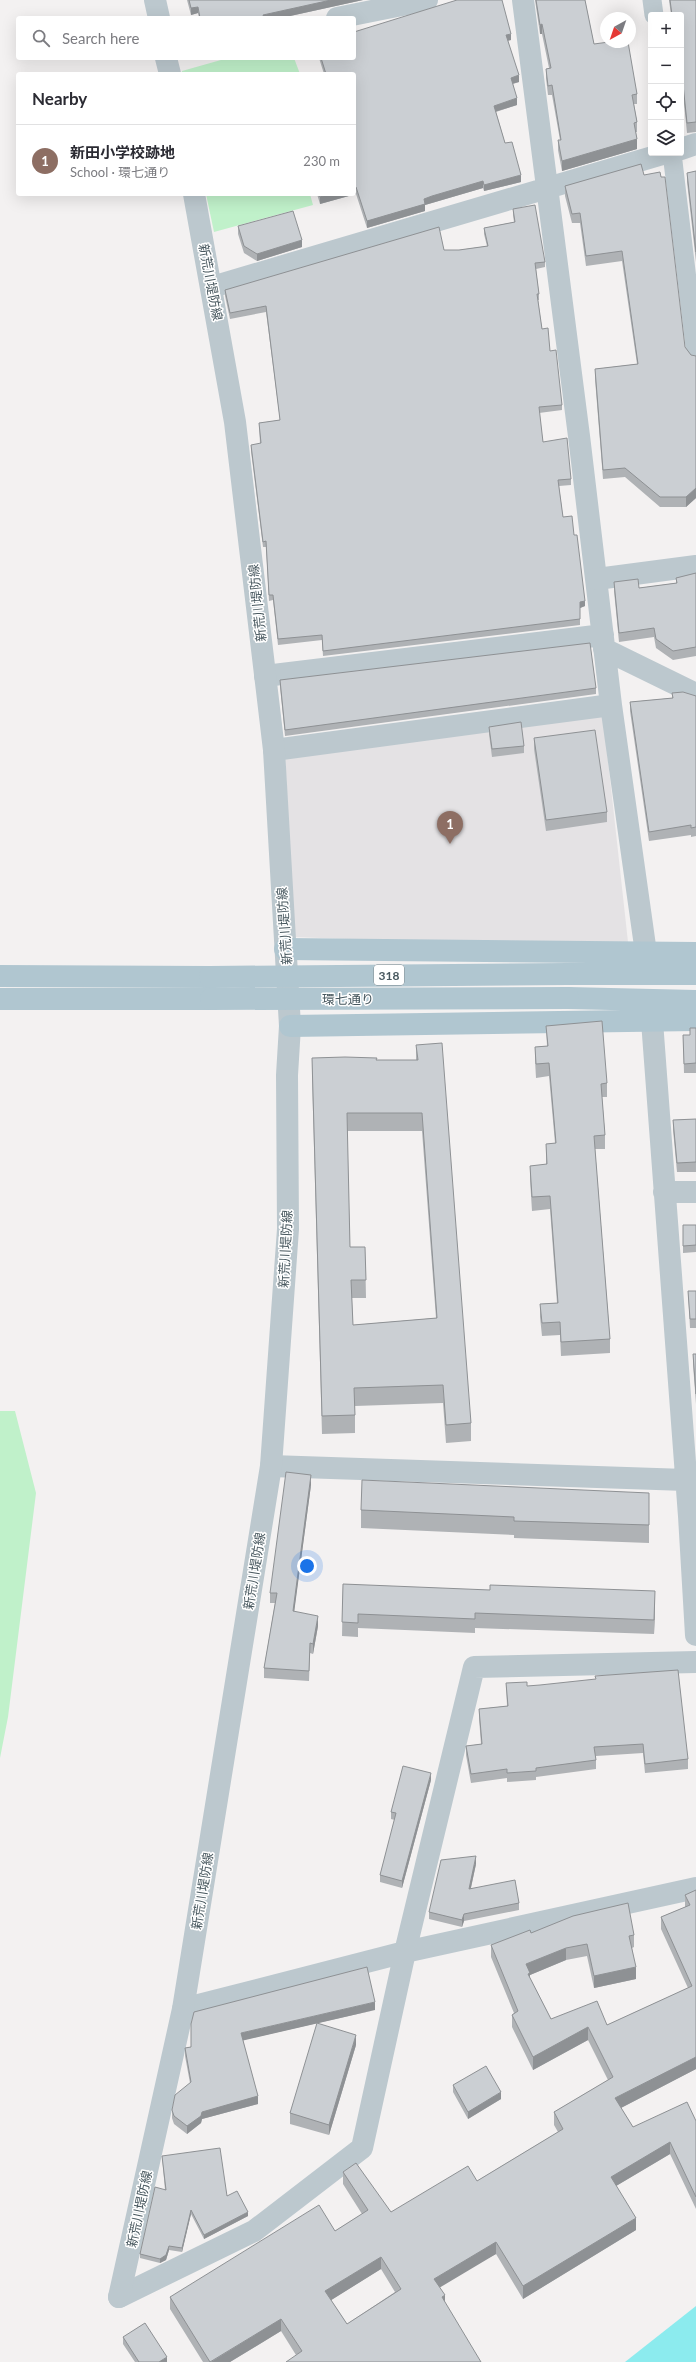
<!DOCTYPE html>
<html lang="en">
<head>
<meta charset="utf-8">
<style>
  body { margin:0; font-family:Lato,"Noto Sans JP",sans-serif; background:#f7f7f7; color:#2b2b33 }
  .controls { position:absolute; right:12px; top:12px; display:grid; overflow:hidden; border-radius:4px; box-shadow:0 4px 16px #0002 }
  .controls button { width:36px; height:36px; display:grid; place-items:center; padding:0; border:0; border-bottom:1px solid #e1e1e2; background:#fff; color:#2b2b33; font:20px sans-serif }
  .compass { position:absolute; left:600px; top:12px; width:36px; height:36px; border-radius:50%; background:#fff; box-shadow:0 4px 16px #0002; rotate:220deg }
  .you { position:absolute; left:307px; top:1566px; width:14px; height:14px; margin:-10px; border:3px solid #fff; border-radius:50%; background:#1a73e8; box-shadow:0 0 0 6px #1a73e833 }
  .badge { display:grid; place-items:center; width:26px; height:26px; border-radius:50%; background:#b45309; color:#fff; font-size:13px; font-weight:700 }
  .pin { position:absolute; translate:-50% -33px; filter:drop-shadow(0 1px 2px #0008) }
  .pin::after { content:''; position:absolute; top:21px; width:14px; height:12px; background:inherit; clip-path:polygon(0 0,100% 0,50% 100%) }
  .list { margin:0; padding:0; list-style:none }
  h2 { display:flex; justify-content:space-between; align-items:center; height:52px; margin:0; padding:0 16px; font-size:17px }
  h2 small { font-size:13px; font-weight:400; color:#7c7c81 }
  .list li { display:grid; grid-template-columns:26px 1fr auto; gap:12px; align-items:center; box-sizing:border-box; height:72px; padding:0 16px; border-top:1px solid #e1e1e2 }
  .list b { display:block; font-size:15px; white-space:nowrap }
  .list p { margin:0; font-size:13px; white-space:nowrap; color:#7c7c81 }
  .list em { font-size:13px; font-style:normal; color:#7c7c81 }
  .icon { flex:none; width:22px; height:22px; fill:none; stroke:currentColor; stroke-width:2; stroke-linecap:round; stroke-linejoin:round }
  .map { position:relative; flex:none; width:696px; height:2362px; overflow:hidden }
  .search { position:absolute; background:#fff; box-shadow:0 4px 16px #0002; left:16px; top:16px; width:340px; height:44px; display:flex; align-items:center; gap:10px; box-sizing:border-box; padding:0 14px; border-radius:4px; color:#7c7c81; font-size:15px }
  .panel { position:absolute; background:#fff; box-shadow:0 4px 16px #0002; left:16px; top:72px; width:340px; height:124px; border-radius:4px }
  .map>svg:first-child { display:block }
</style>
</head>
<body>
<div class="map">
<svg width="696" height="2362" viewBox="0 0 696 2362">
  <rect width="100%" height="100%" fill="#f3f1f1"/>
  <path fill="#e4e2e4" d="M603,715L628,942L621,949L294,937L285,752Z"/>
  <path fill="#c0f1ca" d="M228,58H294L300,74H182V71Z
    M206,194H310L313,205L214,232Z
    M0,1411H15L36,1493L8,1717L0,1758Z"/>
  <path fill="#8cebee" d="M696,2306V2362H625Z"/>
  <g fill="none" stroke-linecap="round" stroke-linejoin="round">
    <path stroke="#bcc8ce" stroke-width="19" d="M652,0L654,15
      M672,153L696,355"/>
    <path stroke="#bcc8ce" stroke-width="22" d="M523,0L579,436L611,705L646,953
      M337,18L427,0
      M681,149L696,144
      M212,287L666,153
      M604,649L696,694
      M265,676L603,635
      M274,750L611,705
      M652,1021L689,1516L696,1635
      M664,1192H696
      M271,1466L686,1480
      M183,2009L405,1952L696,1888
      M119,2297L254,2231L362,2148L405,1952L474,1667L696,1662"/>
    <path stroke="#bcc8ce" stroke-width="22" d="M155,0L159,18
      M166,58L170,74
      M597,579L696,566
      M119,2297L183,2009L271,1466L288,1229L287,1075L290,1026L274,750L235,422L194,194"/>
    <path stroke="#b0c6d0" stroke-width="22" d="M285,949L696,953
      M567,974H696
      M0,976L210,977
      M568,998L696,1001
      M0,999H211
      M290,1026L696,1020"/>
    <path stroke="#b0c6d0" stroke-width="22" d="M210,977L567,974
      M211,999L568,998"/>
  </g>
  <path fill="#afb2b5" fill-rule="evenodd" d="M187,0H363L281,18H199L198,13L191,15Z
    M535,0H585L594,44L637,94V104H634L637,122V132H636L637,149L562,171L558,150V140H560L552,95H548L546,78V69L549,68L542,34H540Z
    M669,0H696V132L687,133L681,74V15H671Z
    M511,40L508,41L519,82L513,84L517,105L496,112L505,143L521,182L484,191L483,188L432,203L425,205V211L367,228L356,194L320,204L317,194H354V74H324L319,58H354Z
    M641,164L685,347L691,355L696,356V498L686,507H660L625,477L603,479L595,379V369L637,364L622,261L586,266L580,223H572L565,196V186Z
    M696,171V262L687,182V173Z
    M513,209L545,262V267L536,269L539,294V300H538L542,329L550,351L562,405V410L539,413L543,442L571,479V485L559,486L563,517L574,535L585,606L580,608V625L323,656L322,640L278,645L273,600L269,601L266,547H263L251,451V445L260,444L259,423L280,420L266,312L230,319L225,296V290L444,250H459L487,246L484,234V228L514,222L513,215Z
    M238,226L302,247L257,261L244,253L238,234Z
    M696,573V656L673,660L656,648L654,637L619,642L614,591V582L639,588L676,583V578Z
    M280,680L596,688V694L285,736L280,687Z
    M672,693L696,696V836L691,837V835L649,841L630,711V702L672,698Z
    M489,727L524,746V753L492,757L489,734Z
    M534,738L607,812V822L546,831L534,749Z
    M546,1026L607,1083V1097H602L605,1135V1149H595L610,1339V1353L561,1356L560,1335L542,1336L540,1317V1304L557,1303L550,1209L532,1211L530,1179V1166L546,1165V1144L555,1143L549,1076L536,1078L535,1060V1047L547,1046Z
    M690,1028H696V1073H684L683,1035H690Z
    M416,1045L471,1423V1441L446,1443L443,1403L355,1406V1433L322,1434L312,1076V1058L376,1060H416ZM347,1131H422L436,1318L353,1325L352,1298H366L365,1247H350Z
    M696,1119V1172H677L673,1130V1120Z
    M683,1225H696V1252L683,1253Z
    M688,1291H696V1328H690Z
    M693,1354H696V1404L693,1364Z
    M311,1485L294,1611L318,1626L313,1654L310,1653L309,1681L264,1678V1668L275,1603H270V1593Z
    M361,1510L649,1511V1543L514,1538V1535L361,1528Z
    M343,1584L655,1605L654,1634L475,1628V1633L358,1628V1637L342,1636Z
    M506,1683L527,1686L688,1759V1769L645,1773L643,1753L596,1756V1769L536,1777V1780L507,1782V1778L471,1783L466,1755V1746L481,1744L479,1718V1709L507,1706Z
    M431,1780L402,1888L380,1882V1875L395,1820L391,1819V1812Z
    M476,1864L471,1888L519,1903V1910L464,1921L462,1927L429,1919V1912Z
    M696,1890V2069L621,2108L633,2127L696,2121V2209L670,2154L616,2186L636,2230L523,2299L496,2254L296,2355L281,2331L230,2362H203L170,2309V2297L335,2231L362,2214L343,2184V2172L391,2212L477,2181L558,2132L554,2125V2112L608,2080L588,2040L533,2070L512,2027V2015L514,2013L491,1957V1945L531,1933L634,1935V1947L632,1948L636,1979L594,1988L587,1956L566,1960L530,1975V1978L551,2019L607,2025L688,1988L661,1929V1917L685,1907V1895ZM381,2269L395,2292L347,2324L331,2300Z
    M375,2010L243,2040L258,2104L202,2119L201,2123L187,2134L174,2124L172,2118V2110L190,2083L185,2056V2048Z
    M356,2045L329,2135L290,2124V2113Z
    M453,2085L501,2099L468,2119L453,2092Z
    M162,2156L227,2196L248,2216L204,2239L191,2214L182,2252L169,2250L166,2260L160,2263L140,2258V2254L165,2190Z
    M123,2337L167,2362H135L123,2344Z"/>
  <path fill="#8e9194" d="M331,0H363L281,18H263V15Z
    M198,7V13L191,15V8Z
    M542,24V34H540V25Z
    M511,34V40L506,41V35Z
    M519,75V82L511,84V78Z
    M517,98V105L494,112V106Z
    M637,139V149L562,171V161Z
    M521,175V182L484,191V185Z
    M483,181V188L425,205V211L367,228V221L432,196Z
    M356,187V194L320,204V197L331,194H354V188Z
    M302,240V247L257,261V254Z
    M696,488V498L686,507V497Z
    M585,601V606L580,608V602Z
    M311,1475V1485L293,1621V1611Z
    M655,1591V1605L654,1634V1620Z
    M318,1616V1626L313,1654V1644Z
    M431,1773V1780L402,1888V1881Z
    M476,1856V1864L469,1896V1889Z
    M464,1914V1921L462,1927V1920Z
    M566,1948V1960L530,1975V1986L526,1964Z
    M636,1967V1979L594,1988V1976Z
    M375,2002V2010L241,2041V2033Z
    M588,2027V2040L533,2070V2057Z
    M356,2035V2045L329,2135V2125Z
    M696,2057V2069L615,2111V2098Z
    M501,2092V2099L468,2119V2112Z
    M258,2096V2104L202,2119L201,2123L187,2134V2126L202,2112Z
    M670,2142V2154L611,2189V2177Z
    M191,2210V2214L182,2252V2248Z
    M248,2212V2216L204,2239V2235Z
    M636,2218V2230L523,2299V2286Z
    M496,2242V2254L434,2291V2279Z
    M169,2246V2250L166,2260L160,2263V2259Z
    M381,2257V2269L325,2304V2291Z
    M445,2295V2307L442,2297Z
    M281,2319V2331L230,2362H211Z
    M167,2357V2362H159Z"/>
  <path fill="#cbcfd3" stroke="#8e9194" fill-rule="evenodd" d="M189,0H331L263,15L264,18H200L198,7L191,8Z
    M457,0H502L511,34L506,35L519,75L511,78L517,98L494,106L505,143L512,142L521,175L484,185L483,181L432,196L424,199L425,204L367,221L356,187L354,188V74H326L321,58H354V32Z
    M536,0H585L594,44L609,42H628L637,94L632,95L637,122L634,123L637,139L562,161L558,140H561L552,85L548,86L546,69L551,68L542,24L540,25Z
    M670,0H696V122L687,123L681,65V15H672Z
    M641,164L644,175L660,172L661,177H665L685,347L691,355L696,356V488L686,497H660L625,468L603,470L595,369L638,364L622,251L586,256L580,213L572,214L565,186Z
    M696,171V252L687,173Z
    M319,194H331L320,197Z
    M535,205L545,262L535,263L539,294H537L542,329L548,328L550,351L556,350L562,405L539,407L543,442L567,438L571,479L558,480L563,517L572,516L574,535H577L585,601L580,602V619L323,651L322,635L278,639L273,595H269L266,541L263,542L251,445L261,443L259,423L280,420L266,306L230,313L225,290L439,227L444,250H459L488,246L484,228L515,222L513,209Z
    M293,211L302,240L257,254L244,246L238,226Z
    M696,573V647L673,651L656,639L654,628L619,633L614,582L638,579L639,588L677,583L676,578Z
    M590,643L596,688L285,730L280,680Z
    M683,692L696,696V827L691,828V825L649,832L630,702L673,698L672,693Z
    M521,722L524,746L492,749L489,727Z
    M595,730L607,812L546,820L534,738Z
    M602,1021L607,1083L601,1084L605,1135L594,1136L610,1339L561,1342L560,1322L542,1323L540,1304L558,1303L550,1196L532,1197L530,1166L547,1164L546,1144L556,1143L549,1063L536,1064L535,1047L548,1046L546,1026Z
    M690,1028H696V1063L684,1064L683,1035H690Z
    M442,1043L471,1423L446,1425L443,1385L354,1388L355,1415L322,1416L312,1058L345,1057L377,1058L376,1060H418L416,1045ZM347,1113H422L437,1318L353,1325L351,1280H366L365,1247H350Z
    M696,1119V1162L677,1163L673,1120Z
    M683,1225H696V1245L683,1246Z
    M688,1291H696V1319H690Z
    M693,1354H696V1394Z
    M286,1472L311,1475L293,1611L318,1616L313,1644L310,1643L309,1671L264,1668L277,1593H270Z
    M362,1480L649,1493V1525L514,1521V1517L361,1510Z
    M343,1584L490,1590V1585L655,1591L654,1620L475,1613V1619L358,1614V1623L342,1622Z
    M678,1670L688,1759L645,1764L643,1744L594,1747L596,1760L536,1768V1771L507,1773V1769L471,1774L466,1746L482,1744L479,1709L508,1706L506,1683L527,1682V1686L540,1685L596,1679L595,1676Z
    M403,1766L431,1773L402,1881L380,1875L396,1813L391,1812Z
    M476,1856L469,1889L515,1880L519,1903L464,1914L462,1920L429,1912L441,1860Z
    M696,1890V2057L615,2098L633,2127L687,2102L696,2121V2197L670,2142L611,2177L636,2218L523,2286L496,2242L434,2279L445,2295L442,2297L481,2362H286L302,2351L281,2319L210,2362L170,2297L319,2205L335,2231L368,2210L343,2172L356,2163L391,2212L468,2166L477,2181L563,2129L554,2112L613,2077L588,2027L533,2057L512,2015L518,2011L491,1945L530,1930L531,1933L573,1916L628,1903L634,1935L629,1936L636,1967L594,1976L587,1944L566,1948L526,1964L530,1973L528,1974L551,2019L597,2001L607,2025L692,1986L661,1917L690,1905L685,1895ZM381,2257L401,2289L347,2324L325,2291Z
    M367,1967L375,2002L241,2033L258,2096L202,2112L201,2116L187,2126L174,2116L172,2110L175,2095L191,2082L185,2048L191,2047V2024L194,2012Z
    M317,2023L356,2035L329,2125L290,2113Z
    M486,2066L501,2092L468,2112L453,2085Z
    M220,2148L227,2196L237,2191L248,2212L204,2235L191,2210L182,2248L169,2246L166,2255L160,2259L140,2254L155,2187L166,2190L162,2156Z
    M145,2323L167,2357L159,2362H139L123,2337Z"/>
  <g text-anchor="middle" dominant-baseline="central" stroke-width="3" stroke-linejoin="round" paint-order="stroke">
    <rect fill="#fff" stroke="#7f8a8f" stroke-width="1" x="374" y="965" width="30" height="20" rx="3"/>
    <g font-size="12" font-weight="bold" fill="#48585f">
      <text x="389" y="975">318</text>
    </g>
    <g font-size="13" fill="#48585f" stroke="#fff">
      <text transform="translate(211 282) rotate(79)">新荒川堤防線</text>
      <text transform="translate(257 603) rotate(-96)">新荒川堤防線</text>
      <text transform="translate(284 926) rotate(-94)">新荒川堤防線</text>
      <text x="348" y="999">環七通り</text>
      <text transform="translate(285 1249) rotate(-87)">新荒川堤防線</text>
      <text transform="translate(254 1571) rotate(-81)">新荒川堤防線</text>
      <text transform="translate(202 1891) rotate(-81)">新荒川堤防線</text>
      <text transform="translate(139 2209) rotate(-78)">新荒川堤防線</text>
    </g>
  </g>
</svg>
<div class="controls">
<button>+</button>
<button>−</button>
<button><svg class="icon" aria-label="locate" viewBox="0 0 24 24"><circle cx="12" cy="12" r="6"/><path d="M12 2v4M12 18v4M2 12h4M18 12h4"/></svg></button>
<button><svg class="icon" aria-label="layers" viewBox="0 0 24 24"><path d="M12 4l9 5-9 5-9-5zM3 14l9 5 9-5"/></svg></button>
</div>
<svg class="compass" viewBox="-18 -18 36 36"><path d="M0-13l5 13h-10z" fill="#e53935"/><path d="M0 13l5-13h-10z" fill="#7c7c81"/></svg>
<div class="you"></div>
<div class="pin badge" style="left:450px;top:844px;background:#8d6e63">1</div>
<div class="search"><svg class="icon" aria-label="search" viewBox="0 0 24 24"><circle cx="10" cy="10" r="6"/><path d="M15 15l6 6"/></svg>Search here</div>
<section class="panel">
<h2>Nearby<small></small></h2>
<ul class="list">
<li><span class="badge" style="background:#8d6e63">1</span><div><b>新田小学校跡地</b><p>School · 環七通り</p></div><em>230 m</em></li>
</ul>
</section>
</div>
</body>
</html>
